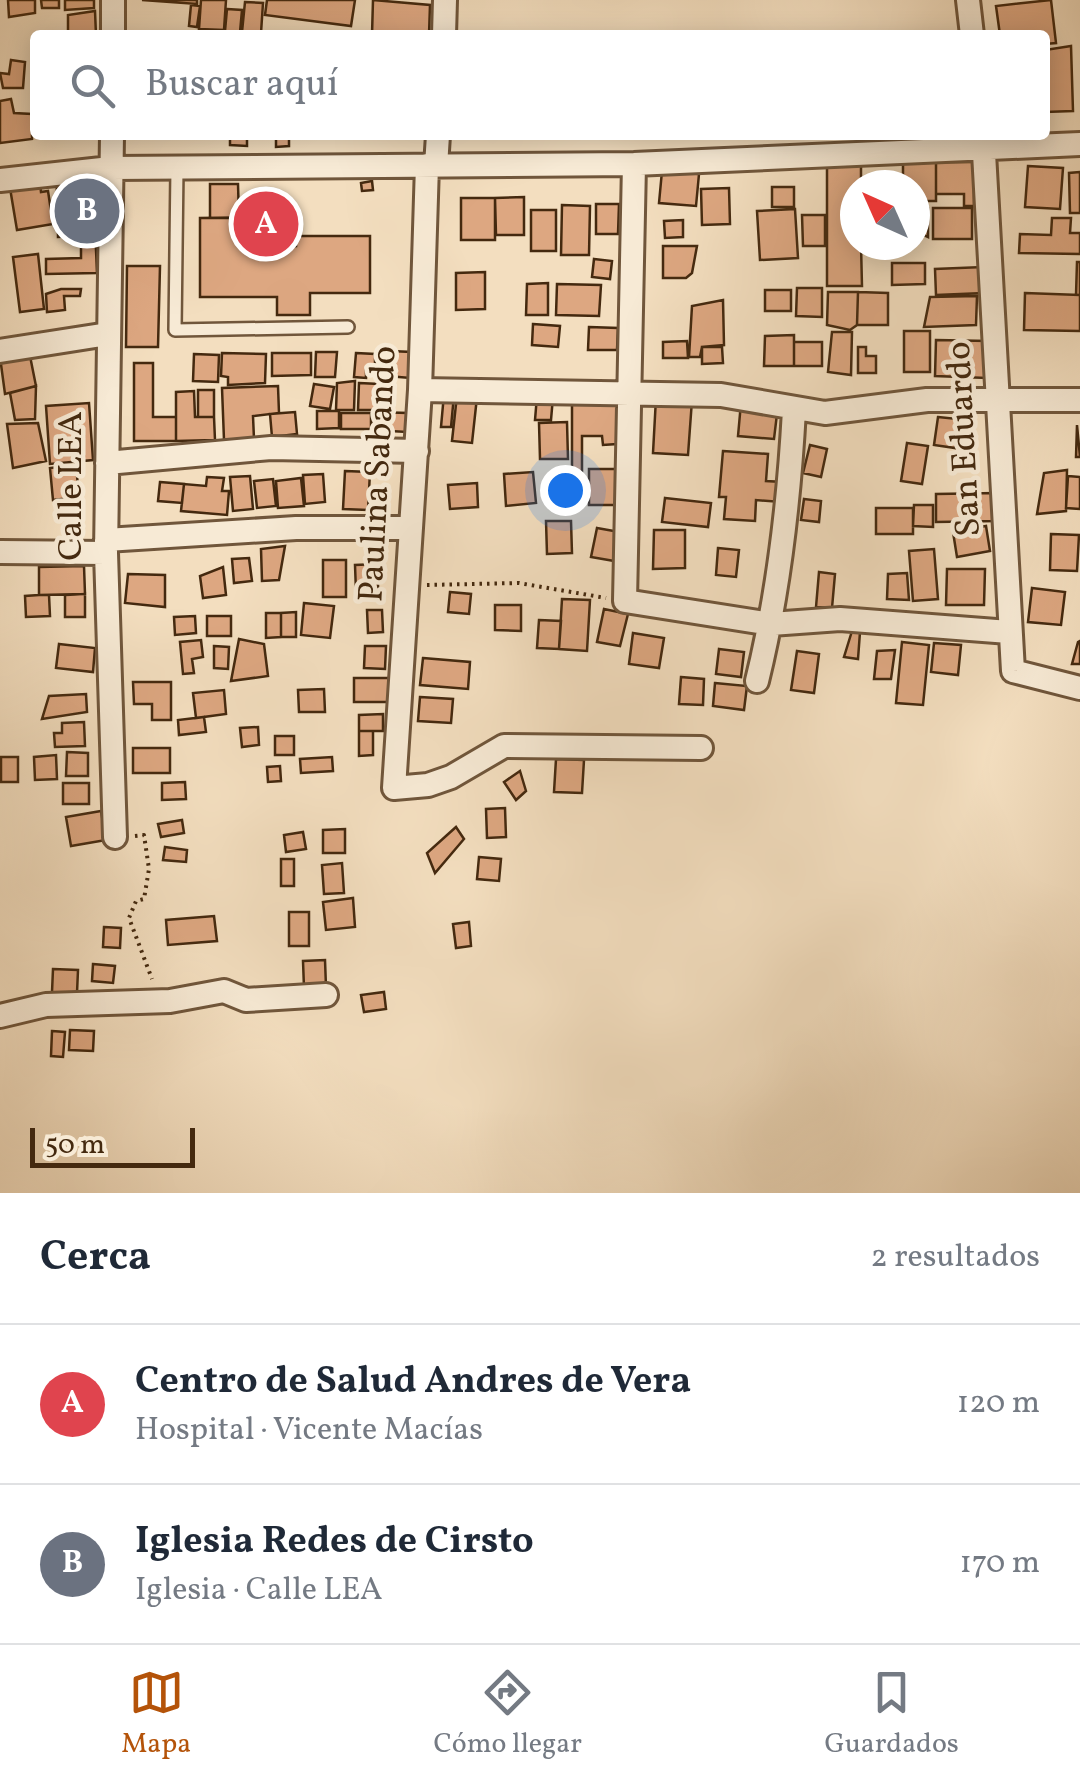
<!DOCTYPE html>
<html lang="es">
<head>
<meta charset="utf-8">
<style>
  body { margin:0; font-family:Vollkorn,serif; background:#f2f2f3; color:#1f2937 }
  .compass { position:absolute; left:840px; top:170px; width:90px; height:90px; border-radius:50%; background:#fff; box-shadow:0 5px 25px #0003; rotate:315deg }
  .scale { position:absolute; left:30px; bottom:25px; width:165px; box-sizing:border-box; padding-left:10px; border:5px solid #44290f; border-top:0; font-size:28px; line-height:35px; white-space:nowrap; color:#44290f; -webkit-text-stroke:8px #f7ead5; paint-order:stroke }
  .you { position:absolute; left:565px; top:490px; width:35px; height:35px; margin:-25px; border:8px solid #fff; border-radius:50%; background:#1a73e8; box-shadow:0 0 0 15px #1a73e833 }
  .badge { display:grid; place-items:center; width:65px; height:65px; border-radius:50%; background:#b45309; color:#fff; font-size:32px; font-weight:700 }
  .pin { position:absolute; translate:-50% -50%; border:5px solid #fff; box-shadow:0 2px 10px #0006 }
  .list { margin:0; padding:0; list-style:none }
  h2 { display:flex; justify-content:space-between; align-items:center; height:130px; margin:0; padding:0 40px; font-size:42px }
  h2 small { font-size:32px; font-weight:400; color:#747a83 }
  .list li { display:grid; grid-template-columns:65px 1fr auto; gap:30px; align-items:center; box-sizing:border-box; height:160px; padding:0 40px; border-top:2px solid #e0e1e3 }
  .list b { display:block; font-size:38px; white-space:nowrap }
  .list p { margin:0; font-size:32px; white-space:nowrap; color:#747a83 }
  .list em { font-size:32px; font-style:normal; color:#747a83 }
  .icon { flex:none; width:55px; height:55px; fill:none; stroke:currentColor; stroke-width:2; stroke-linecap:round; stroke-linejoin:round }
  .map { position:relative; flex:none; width:1080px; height:1193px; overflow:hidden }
  .search { position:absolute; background:#fff; box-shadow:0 5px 25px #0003; left:30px; right:30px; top:30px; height:110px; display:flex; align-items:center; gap:25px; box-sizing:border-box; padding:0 35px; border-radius:10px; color:#747a83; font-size:38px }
  .sheet { height:450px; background:#fff }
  nav { display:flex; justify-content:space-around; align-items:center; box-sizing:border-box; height:140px; border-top:2px solid #e0e1e3; background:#fff; font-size:28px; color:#747a83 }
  nav a { display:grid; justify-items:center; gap:5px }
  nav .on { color:#b45309 }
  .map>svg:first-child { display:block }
</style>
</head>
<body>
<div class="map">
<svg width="1080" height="1193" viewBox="0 0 1080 1193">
  <rect width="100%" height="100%" fill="#f3debf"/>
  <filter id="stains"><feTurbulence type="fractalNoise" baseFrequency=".002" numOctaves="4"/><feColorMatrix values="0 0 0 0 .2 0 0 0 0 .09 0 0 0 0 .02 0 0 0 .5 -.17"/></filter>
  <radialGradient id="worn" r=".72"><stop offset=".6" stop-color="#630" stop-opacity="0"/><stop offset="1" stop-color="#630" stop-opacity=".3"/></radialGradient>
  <path fill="#dda781" stroke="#44290f" stroke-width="2.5" d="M8,0H35V13L9,17Z
    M41,0H59V8H42Z
    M65,0H94V8L65,10Z
    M142,0H197V4Z
    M201,0H226L224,30L199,29Z
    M267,0H355L351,26L265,15Z
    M373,0L430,5L429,35H372Z
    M1051,0L1056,43L1045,44V35H1000L996,6Z
    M245,2L263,3L261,33L242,32Z
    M191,5L200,6L197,27L189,26Z
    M227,9L242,10L240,32L225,31Z
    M95,11L96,35H68V15Z
    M1071,46L1073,111L1045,112V50Z
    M11,60L25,62L23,88H3L0,73L9,74Z
    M11,99L14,113L32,114V139L0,143V101Z
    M230,135H247V146L230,145Z
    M276,135H289V146L276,147Z
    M903,162H936V201H915V185H903Z
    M936,162H974V206H964V194H936Z
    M861,165V185H855V245H861L862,286H827V166Z
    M1028,166L1063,168L1060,209L1025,207Z
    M662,171L699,174L696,206L659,203Z
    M1080,172V213H1070L1069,173Z
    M95,176L93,221H56L57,181Z
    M372,181L373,190L362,191L361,183Z
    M40,183L41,192L48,191L53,224L17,230L10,188Z
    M210,184H238L239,218H210Z
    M772,187H794V207H772Z
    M729,188L730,224L702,225L701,189Z
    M524,197V235H496L495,198Z
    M461,198H495V240H461Z
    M596,204H619L618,234H596Z
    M562,205L590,206L589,255H561Z
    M915,208H928V237L915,231Z
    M933,208H972V239H933Z
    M795,209L798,258L760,260L757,211Z
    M531,210H556V251H531Z
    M802,215H825V246H803Z
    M281,217L280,247L296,246V236H370V293H310V315H277V297H200V218Z
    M1052,218H1071L1070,233H1080V254L1019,253L1020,234L1051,235Z
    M683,220V237L665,238L664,221Z
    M95,226L97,273L46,274V259L81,258V236L58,237V227Z
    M862,245H896V249H861Z
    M663,246H697L692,273L686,278H663Z
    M38,254L44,309L20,312L13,257Z
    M594,259L612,261L610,279L592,277Z
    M1077,262H1080V295H1076Z
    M892,263H925V284L892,285Z
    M127,266H160L158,347H126Z
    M983,267L984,293L936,295L935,269Z
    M485,272V309L456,310V273Z
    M548,283V315H526L527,284Z
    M557,284L601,285L599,316L556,315Z
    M797,288H822V317L796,316Z
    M61,289H81L80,296H64L65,310L47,312L46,294Z
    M765,290H791V311H765Z
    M828,292H858L857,325L850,330L827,325Z
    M858,292L888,293V325H857Z
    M1025,293L1080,295V331L1024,330Z
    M977,296L976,325L924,327L930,297Z
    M723,300L724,345L702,347L700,357H689L692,306Z
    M533,324L560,326L558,347L532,345Z
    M589,327L618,328L617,350H588Z
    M904,331H930V372H904Z
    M832,332H852L851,375L828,372Z
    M794,335V366H764L765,336Z
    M936,340L988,341L987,378L935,376Z
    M687,341L688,358H663V342Z
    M794,342H822V366H794Z
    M702,347H722L723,363L702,364Z
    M858,347H866V356H876V373H858Z
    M29,351L36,386L5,394L0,357Z
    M390,351L412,352L410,378L388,376Z
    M316,352H337L335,377H315Z
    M222,353L266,354L265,383L228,385V377L221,376Z
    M272,353H311V375L272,376Z
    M356,353L375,354V369H366V378L354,377Z
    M194,354L219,355L218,382L193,381Z
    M134,363H153V417H176V441H134Z
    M355,381L354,410H336L337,383Z
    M359,383L379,384L378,410H358Z
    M314,384L334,387L330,409L310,406Z
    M36,386L35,419L15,420L10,393Z
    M278,386L279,413L253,416L254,439L224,440L222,388Z
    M198,390H214V417H198Z
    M194,391L195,417H214L215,440L176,441V392Z
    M444,394L454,395L451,427H441Z
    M457,395L477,397L472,443L452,441Z
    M537,396L553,397L551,420H535Z
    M572,397H617V444L603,445L602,436H582V473H572Z
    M656,398L692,400L688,455L653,453Z
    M89,403L93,460L50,464L46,406Z
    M741,403L777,414L774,439L738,436Z
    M317,411H339V428L317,429Z
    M295,412L297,434L272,437L270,414Z
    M374,412L408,413L407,432L373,430Z
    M341,413H371V429H341Z
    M938,417L958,419L955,448L934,445Z
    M567,422L568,459H540L539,423Z
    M38,423L46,461L13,468L7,424Z
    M1077,425L1080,457H1076Z
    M907,443L928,446L922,484L901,481Z
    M810,445L827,449L821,477L803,473Z
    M723,451L768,454L766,481L783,482L781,502L756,500L755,521L724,519L726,497H719Z
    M76,465L79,497L53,500L50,468Z
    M589,469H621V505H589Z
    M1067,470L1066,511L1037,514L1044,473Z
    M345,471L370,472L368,510L343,509Z
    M533,472L536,503L506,506L504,474Z
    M323,474L325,502L305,504L303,475Z
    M250,476L253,509L233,511L230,477Z
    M1068,476L1080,477V509L1066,508Z
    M207,477L224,478L222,491H229L227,515L181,511L184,484L206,486Z
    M301,478L304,506L278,508L276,481Z
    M273,479L276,506L257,508L254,481Z
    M160,482L184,484L182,503L158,501Z
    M477,483L478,507L450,509L448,485Z
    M997,493V521L936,522V494Z
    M665,498L711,503L708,527L662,522Z
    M804,499L821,501L819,522L801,520Z
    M914,505H933V527L913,526Z
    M876,508H913V534H876Z
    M546,521H571L572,553L547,554Z
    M986,526L990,551L957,557L953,532Z
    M597,528L625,533L620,562L591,557Z
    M654,530H685V568L653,569Z
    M1051,534L1079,535L1077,571L1050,570Z
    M285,546L279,580L262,581L261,549Z
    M718,548L739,550L736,577L716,575Z
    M934,549L938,599L913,601L909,551Z
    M249,558L252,581L234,583L232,559Z
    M323,560H346V597H323Z
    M378,564V591L356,592L355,565Z
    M84,566L85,594L39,595V567Z
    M223,567L226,595L203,598L200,576Z
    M947,569H985L984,605H946Z
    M819,572L835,574L832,608L816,607Z
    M907,573L909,600L887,599L888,574Z
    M128,574L165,575V607L125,603Z
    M1032,588L1065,592L1061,625L1028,622Z
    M450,592L471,594L469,614L448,612Z
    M85,594V617H65V595Z
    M39,595H49L50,616L26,617L25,596Z
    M562,599L590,600L587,651L559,649Z
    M304,603L334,606L330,638L301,635Z
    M495,605H521V631L495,630Z
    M604,609L628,614L620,646L597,642Z
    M367,610H382L383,632L368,633Z
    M296,612V637H281V613Z
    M266,613H281V637L266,638Z
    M195,616L196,633L175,635L174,617Z
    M207,616H231V636H207Z
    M539,620L561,621L559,649L537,648Z
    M852,631L860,632L858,659L844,657Z
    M633,633L664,638L659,668L629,664Z
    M239,639L264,644L268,676L231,681Z
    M201,640L203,657L192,659L194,673L183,674L180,642Z
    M1080,641V664H1072L1078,642Z
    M902,642L929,645L923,705L896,703Z
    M934,643L961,645L958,675L931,672Z
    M59,644L95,648L93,672L56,668Z
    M214,646L229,647L228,669L214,668Z
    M365,646H386L385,669L364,668Z
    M719,649L744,652L741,677L716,674Z
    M895,650L891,679H874L877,651Z
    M797,651L819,654L814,693L791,690Z
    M423,658L470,662L468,689L420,685Z
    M681,677L704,679L703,705L679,704Z
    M354,678H389V702H354Z
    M133,682H171V720H152V704H134Z
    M715,683L747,686L744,710L713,706Z
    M324,689L325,712H299L298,690Z
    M224,690L226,714L196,718L193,693Z
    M86,694L87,712L42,719L49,696Z
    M420,697L453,699L451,723L418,721Z
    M383,714V731H359V715Z
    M204,717L206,732L179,735L178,720Z
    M84,722L85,746L55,747L54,733H62V723Z
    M258,727L259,745L242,747L240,728Z
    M359,731H373V755L359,756Z
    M275,736H294V755H275Z
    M133,748H170V773H133Z
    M67,752L88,753V776H66Z
    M56,755L57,779L35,780L34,757Z
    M1,757H18V782H1Z
    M332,757L333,771L301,773L300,759Z
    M556,759L584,760L582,793L554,792Z
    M280,766L281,781L268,782L267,767Z
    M520,771L526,791L516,800L504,782Z
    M185,782L186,799L162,800V783Z
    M63,783H89V804H63Z
    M505,808L506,837L487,838L486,809Z
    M101,811L106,840L71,846L66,817Z
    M182,820L184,833L161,837L158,824Z
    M456,827L464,839L435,873L427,853Z
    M345,829V853H323V830Z
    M303,832L306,849L286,852L284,835Z
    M165,847L187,850L186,862L163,860Z
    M479,857L501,859L499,881L477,879Z
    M281,859H294V886H281Z
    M342,863L344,893L324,894L322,865Z
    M353,898L355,927L326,930L323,902Z
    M289,912H309V946H289Z
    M214,916L217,941L168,945L166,920Z
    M469,922L471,946L456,948L453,924Z
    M104,927L121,928L120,948L103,947Z
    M325,960L326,987L304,988L303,961Z
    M93,964L115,966L113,983L92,981Z
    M53,969L78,970L77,993L52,992Z
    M384,992L386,1009L364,1012L361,995Z
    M70,1030L94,1031L93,1051L69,1050Z
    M52,1031L65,1032L63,1057L51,1056Z"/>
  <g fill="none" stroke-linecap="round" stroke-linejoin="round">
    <defs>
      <path id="lane" d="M177,168L175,330L348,327"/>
      <path id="street" d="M968,0L972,35
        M113,35V0
        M444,35L445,0
        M112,135L106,553L115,837
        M983,135L1013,671L1080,688
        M634,164L625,601L771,624L840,619L1009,632
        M427,165L420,390L394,788L428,785L451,777L504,746L701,748
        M436,166L438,135
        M0,180L111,168L634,164L1080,144
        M0,351L108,334
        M420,390L721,395L825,413L927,400H1080
        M107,463L271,448L417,451
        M106,540L296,528H411
        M0,552L106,553
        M757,681C779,592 789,502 794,410
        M0,1016L46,1005L170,1001L224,991L246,1000L326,995"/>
    </defs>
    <use href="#lane" stroke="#70563b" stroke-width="16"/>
    <use href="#street" stroke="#70563b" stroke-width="28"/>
    <path stroke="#44290f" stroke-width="4" stroke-dasharray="2.5 5" stroke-linecap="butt" d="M427,585L519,583L606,598
      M135,836L144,835L149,869L144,899L136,901L129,918L152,979"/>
    <use href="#lane" stroke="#f7ead5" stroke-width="11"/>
    <use href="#street" stroke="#f7ead5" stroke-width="22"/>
  </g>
  <g text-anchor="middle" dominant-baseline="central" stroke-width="9" stroke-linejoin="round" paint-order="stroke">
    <g font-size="35" fill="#44290f" stroke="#f7ead5">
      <text transform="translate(965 439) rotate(-93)">San Eduardo</text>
      <text transform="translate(379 474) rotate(-87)">Paulina Sabando</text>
      <text transform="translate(72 486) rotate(-90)">Calle LEA</text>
    </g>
  </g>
  <rect width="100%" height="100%" filter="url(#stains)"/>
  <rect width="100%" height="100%" fill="url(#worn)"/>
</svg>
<svg class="compass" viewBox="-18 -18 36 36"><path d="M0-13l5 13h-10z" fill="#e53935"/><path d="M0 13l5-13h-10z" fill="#747a83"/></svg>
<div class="scale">50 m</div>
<div class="you"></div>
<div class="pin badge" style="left:266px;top:224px;background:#e0444e">A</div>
<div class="pin badge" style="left:87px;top:211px;background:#6b7280">B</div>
<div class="search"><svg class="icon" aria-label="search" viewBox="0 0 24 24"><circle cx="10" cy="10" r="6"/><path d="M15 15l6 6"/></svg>Buscar aquí</div>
</div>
<section class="sheet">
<h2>Cerca<small>2 resultados</small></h2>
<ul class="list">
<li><span class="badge" style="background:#e0444e">A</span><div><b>Centro de Salud Andres de Vera</b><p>Hospital · Vicente Macías</p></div><em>120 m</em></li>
<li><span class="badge" style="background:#6b7280">B</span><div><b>Iglesia Redes de Cirsto</b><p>Iglesia · Calle LEA</p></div><em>170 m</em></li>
</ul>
</section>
<nav>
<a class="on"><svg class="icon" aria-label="map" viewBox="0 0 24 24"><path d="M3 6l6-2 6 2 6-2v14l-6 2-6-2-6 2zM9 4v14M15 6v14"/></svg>Mapa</a>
<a><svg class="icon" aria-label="directions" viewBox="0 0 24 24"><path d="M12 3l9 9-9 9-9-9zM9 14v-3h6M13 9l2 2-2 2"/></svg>Cómo llegar</a>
<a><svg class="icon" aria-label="saved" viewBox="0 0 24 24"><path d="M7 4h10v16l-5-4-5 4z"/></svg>Guardados</a>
</nav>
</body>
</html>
